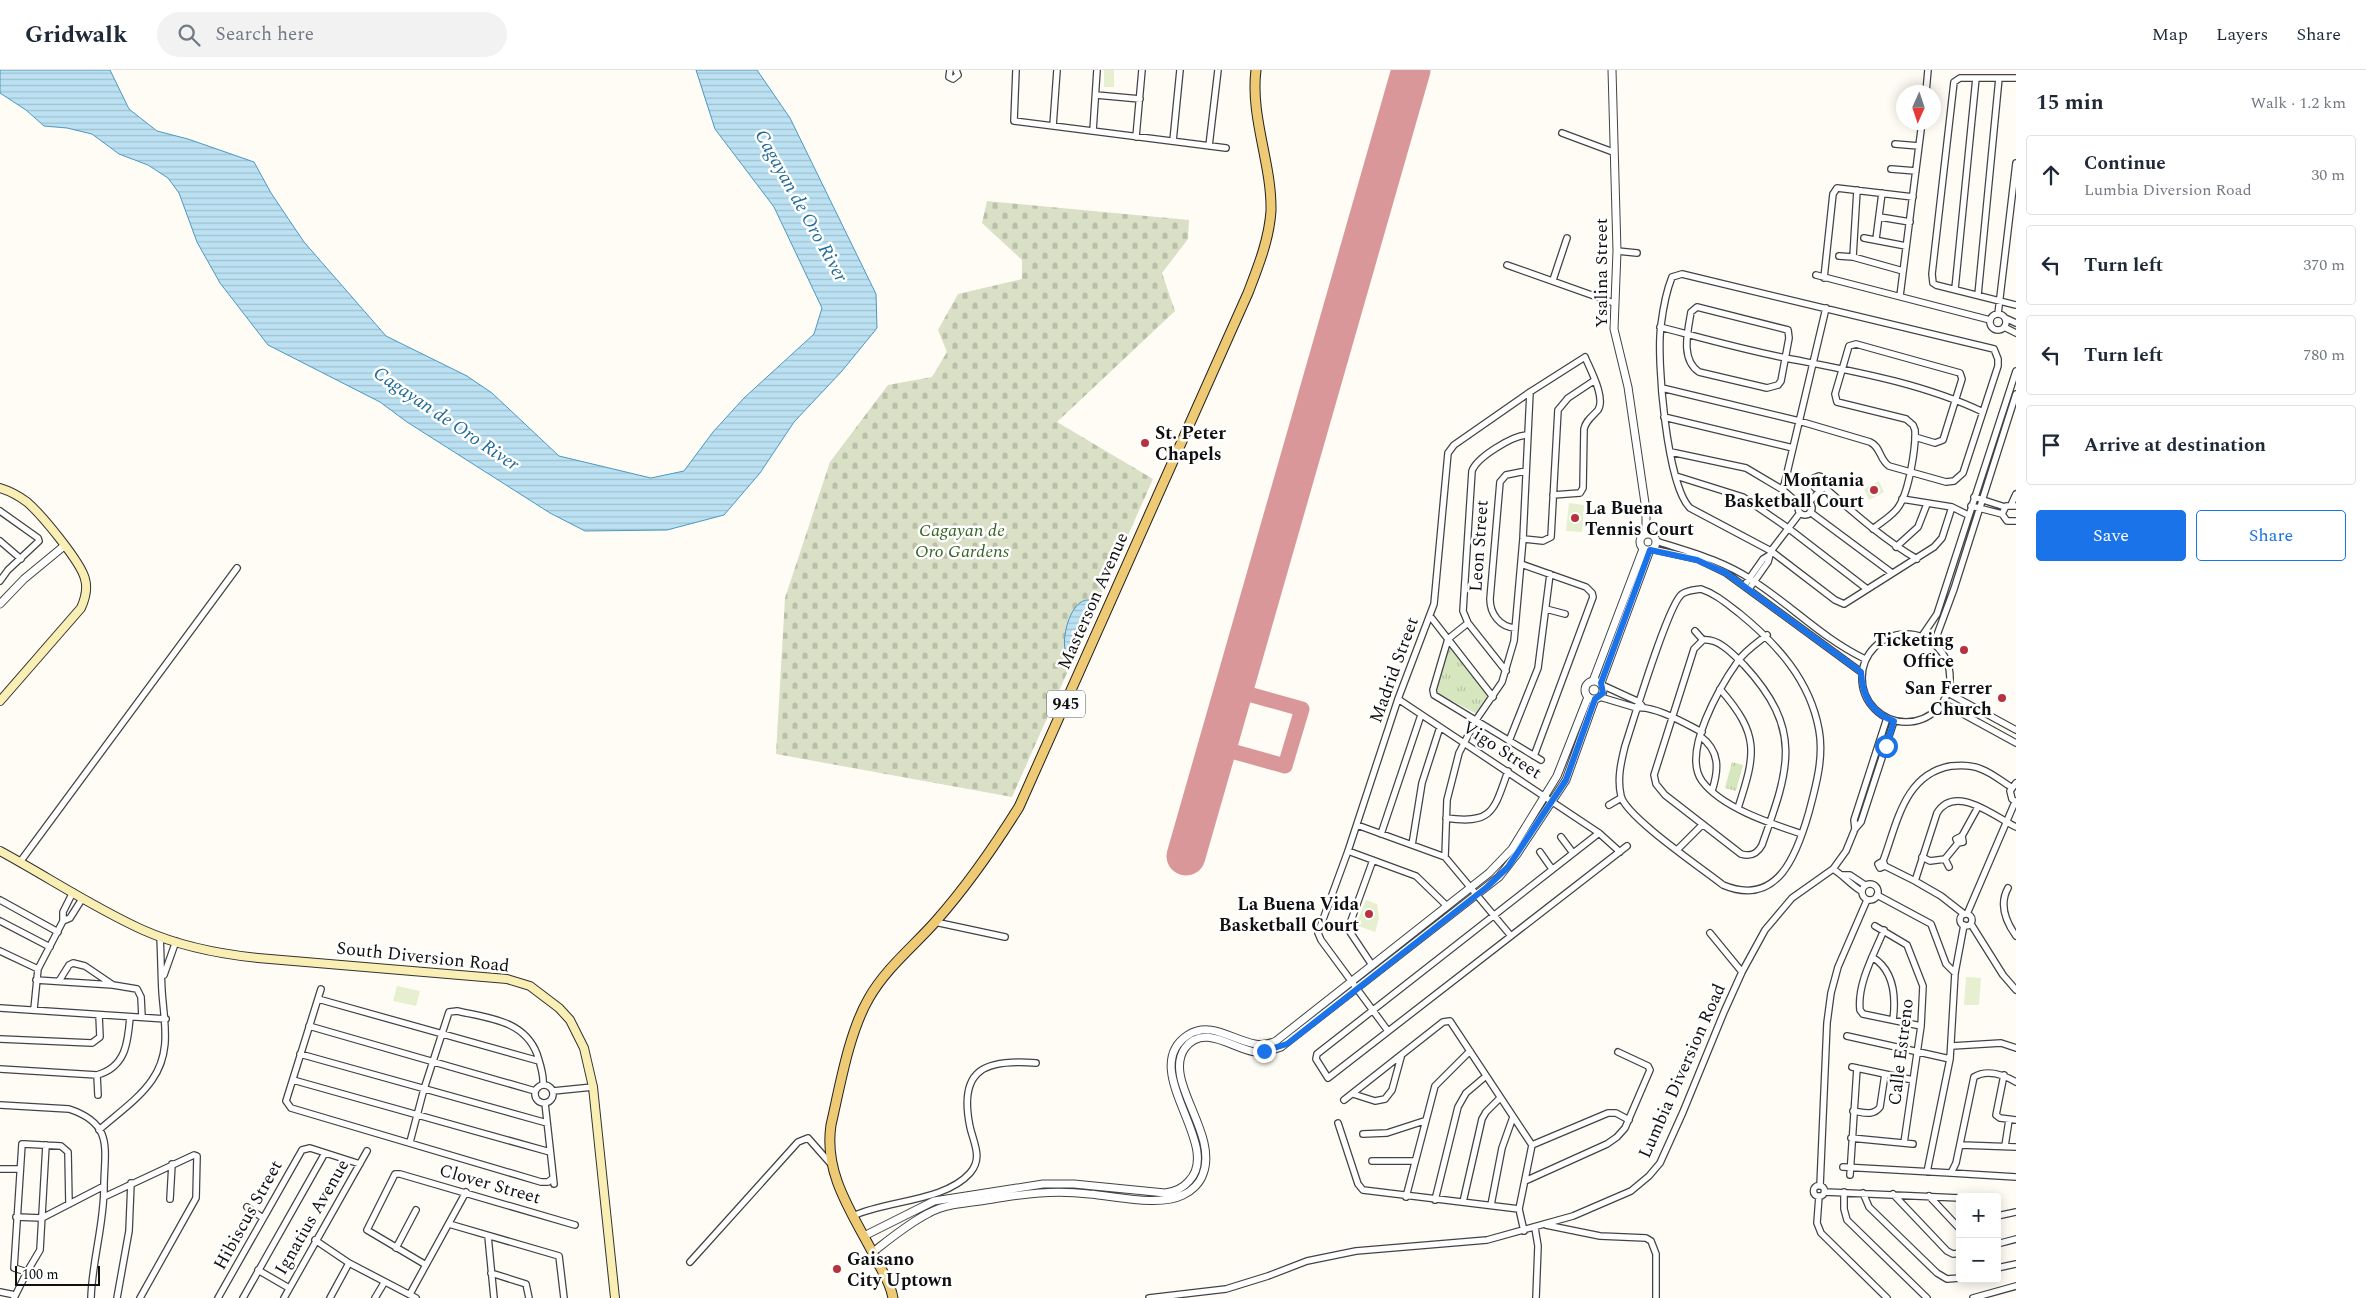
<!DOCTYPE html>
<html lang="en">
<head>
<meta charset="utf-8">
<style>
  body { margin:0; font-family:Spectral,serif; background:#f2f2f3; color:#1f2937 }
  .controls { position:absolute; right:15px; bottom:15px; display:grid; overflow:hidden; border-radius:5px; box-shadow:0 2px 12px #0003 }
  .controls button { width:45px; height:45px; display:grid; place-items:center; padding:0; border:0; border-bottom:1px solid #e0e1e3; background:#fff; color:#1f2937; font:25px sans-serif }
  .compass { position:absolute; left:1896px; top:15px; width:45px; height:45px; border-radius:50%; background:#fff; box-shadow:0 2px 12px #0003; rotate:183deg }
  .scale { position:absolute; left:15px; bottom:12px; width:85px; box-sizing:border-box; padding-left:5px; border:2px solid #101010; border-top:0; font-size:14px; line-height:18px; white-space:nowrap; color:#101010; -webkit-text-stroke:4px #fff; paint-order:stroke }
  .stop { position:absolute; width:15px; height:15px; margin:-11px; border:4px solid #1a73e8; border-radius:50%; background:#fff }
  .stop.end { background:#1a73e8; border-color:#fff; box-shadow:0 1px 5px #0008 }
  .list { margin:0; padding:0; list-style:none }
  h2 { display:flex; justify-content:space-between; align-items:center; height:65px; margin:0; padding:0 20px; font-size:21px }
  h2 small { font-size:16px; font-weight:400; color:#747a83 }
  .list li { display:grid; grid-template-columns:32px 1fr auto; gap:15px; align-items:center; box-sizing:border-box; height:80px; margin:0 10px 10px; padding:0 10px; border:1px solid #e0e1e3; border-radius:5px }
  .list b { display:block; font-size:19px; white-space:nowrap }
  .list p { margin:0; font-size:16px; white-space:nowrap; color:#747a83 }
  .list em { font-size:16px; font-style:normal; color:#747a83 }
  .actions { display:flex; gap:10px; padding:15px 20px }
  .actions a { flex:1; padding:11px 0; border:1px solid #1a73e8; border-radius:5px; text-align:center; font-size:18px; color:#1a73e8 }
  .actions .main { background:#1a73e8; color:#fff }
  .icon { flex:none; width:28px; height:28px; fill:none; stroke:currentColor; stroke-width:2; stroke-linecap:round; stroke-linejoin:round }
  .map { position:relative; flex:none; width:2016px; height:1228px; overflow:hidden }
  header { display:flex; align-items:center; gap:30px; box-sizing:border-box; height:70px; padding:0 25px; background:#fff; border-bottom:1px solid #e0e1e3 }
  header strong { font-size:24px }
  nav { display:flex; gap:28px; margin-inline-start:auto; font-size:18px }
  .search { width:350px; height:45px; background:#f2f2f3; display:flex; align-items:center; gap:12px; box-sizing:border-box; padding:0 18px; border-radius:28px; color:#747a83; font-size:19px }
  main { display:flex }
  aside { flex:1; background:#fff }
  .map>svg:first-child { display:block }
</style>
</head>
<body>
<header>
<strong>Gridwalk</strong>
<div class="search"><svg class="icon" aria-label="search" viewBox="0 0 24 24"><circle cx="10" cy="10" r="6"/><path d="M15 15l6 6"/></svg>Search here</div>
<nav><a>Map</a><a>Layers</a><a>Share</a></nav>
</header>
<main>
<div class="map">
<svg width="2016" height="1228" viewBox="0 0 2016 1228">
  <defs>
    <pattern id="cemetery-stones" width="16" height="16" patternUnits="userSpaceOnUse" patternTransform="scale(1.25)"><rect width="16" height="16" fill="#d9e0c5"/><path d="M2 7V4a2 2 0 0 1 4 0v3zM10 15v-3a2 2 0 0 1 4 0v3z" fill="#b9bfa8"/></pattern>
    <pattern id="park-tufts" width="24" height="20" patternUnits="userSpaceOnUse" patternTransform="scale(1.25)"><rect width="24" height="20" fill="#d6e7bf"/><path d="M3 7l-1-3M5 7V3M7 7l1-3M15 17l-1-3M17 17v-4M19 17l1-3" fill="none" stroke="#b7c5a3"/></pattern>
    <pattern id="water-rules" width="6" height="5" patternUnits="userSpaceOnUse" patternTransform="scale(1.25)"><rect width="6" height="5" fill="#bce1f2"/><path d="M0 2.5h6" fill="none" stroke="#a1c0ce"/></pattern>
  </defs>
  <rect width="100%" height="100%" fill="#fefcf4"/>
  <path fill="url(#cemetery-stones)" d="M987,131L1189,150L1188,169L1162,203L1175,241L1057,352L1153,409L1012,727L776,684L785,528L830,392L888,315L932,307L947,282L938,260L958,224L1022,209V190L982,153Z"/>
  <path fill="url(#park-tufts)" d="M1449,576L1490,626L1477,644L1435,622Z
    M1732,692L1743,695L1736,721L1725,718Z"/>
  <path fill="#e6efd0" d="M1104,0H1114V17H1104Z
    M1879,411L1884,422L1869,430L1864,419Z
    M1569,433L1584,435L1582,462L1566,461Z
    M1366,830L1377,834L1379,848L1375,862L1356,855Z
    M1966,907L1981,908L1979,935H1964Z
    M397,916L420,921L416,936L393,931Z"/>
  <path fill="url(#water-rules)" stroke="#4999c4" d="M0,0H110L129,39L157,61L188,69L254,92L271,123L304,172L386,266L467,306L492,323L559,386L651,408L684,401L713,362L744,328L814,264L822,238L774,137L715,59L696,0H757L790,48L876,224L877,258L842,301L794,352L760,403L724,445L667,460L585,461L550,443L407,352L380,332L268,275L220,213L197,172L179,123L168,108L148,95L119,84L92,64L67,58L44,56L26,40L0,23Z
    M1089,530C1098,543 1080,550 1075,560C1072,566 1074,571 1074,577L1068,581L1065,579C1062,565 1071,529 1089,530Z"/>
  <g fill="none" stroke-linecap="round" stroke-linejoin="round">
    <path stroke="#da979a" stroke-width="15" d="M1217,677L1285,696L1302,639L1234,620"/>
    <path stroke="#da979a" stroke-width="39" d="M1186,786L1411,0"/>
    <defs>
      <path id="minor" d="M950,0L949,7L953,9L958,5L956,0
        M1016,0L1014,51L1226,78
        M2016,8H1960L1954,12L1932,204L1933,213L1936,215L2016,235
        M1926,22L1928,0
        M1096,25L1140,29
        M1053,56L1057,0
        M1093,61L1097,0
        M1562,63L1613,82
        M1136,67L1142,0
        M1173,71L1180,0
        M1895,74L1919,76
        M1209,76L1218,0
        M1891,99L1916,101
        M1880,147L1910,152
        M1864,168L1906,176
        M1876,169L1882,123
        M1617,181L1637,183
        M1839,186L1853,187L1903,201
        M1853,187L1857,120
        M1507,195L1614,233
        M1816,205L1990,250
        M1824,208L1833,124L1837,118L1913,127
        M1553,210L1567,168
        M1955,219L1976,8
        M1978,225L1999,8
        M1900,226L1922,52
        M1697,237L1788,260L1789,268L1781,311L1778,315L1767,318L1699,302C1680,289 1688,261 1691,242Z
        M1998,244L2016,93
        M1990 252a8 8 0 1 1 16 0a8 8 0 1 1-16 0Z
        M2005,248L2016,253
        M1660,257C1702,268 1744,280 1786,288C1852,301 1922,313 1983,342
        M2004,257L2016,263
        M1662,318L1799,351L1870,372C1881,377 1879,389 1889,396L1946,412L1954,411L1963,403L1998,296V289L1994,279L1682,204L1672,207C1666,222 1663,239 1661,255C1656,289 1667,416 1690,438L1771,481L1835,530L1844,534L1934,477L1942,468L1952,437
        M1664,347L1793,378
        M1671,382L1746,398L1783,420L1799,434
        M1676,406L1743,427L1788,458L1867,519
        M1824,417C1854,443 1883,469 1917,489
        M1783,420L1826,238
        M1974,427L2005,437
        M1902,429L1952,437L1968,445
        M1798 438a7 7 0 1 1 14 0a7 7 0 1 1-14 0Z
        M1809,432L1826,415L1824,408L1819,406L1814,408L1812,413L1815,418L1820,419
        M2011,435L2016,424
        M1971,436L2002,444
        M2016,436H2006L2002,444L2007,451H2016
        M0,441L38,468L39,471L8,500L0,511
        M1810,442L1892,503
        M1873,459C1881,452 1894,445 1899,436C1909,421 1916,377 1915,360L1913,355L1906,349L1837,332L1835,324L1849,276L1856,274L1960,303L1962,309L1943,370L1935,373L1915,367
        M1523,469L1543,471L1551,467L1558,340L1568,328L1595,310
        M0,471L21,489
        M1656,471C1690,482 1722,490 1752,510C1791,535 1823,569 1865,589
        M1896,477L1918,457L1927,434
        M1652,479L1697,489L1726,503L1861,602
        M1521,494L1586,517L1592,523L1593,527L1534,686
        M1744,516L1763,489L1768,486
        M1701,519C1716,524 1727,534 1739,543C1777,574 1810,610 1819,660C1824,687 1816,716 1809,742C1797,784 1778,838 1723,815C1703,799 1626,747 1621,726C1617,709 1621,692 1625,676C1633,652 1668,534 1682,524C1688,520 1694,520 1701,519Z
        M1749,519L1768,492L1771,481L1800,443
        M1546,539L1565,544
        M1430,546L1493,627
        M1468,553L1448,569L1433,620L1434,625L1541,690
        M1515,558C1500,557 1490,544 1490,529L1500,412L1506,405L1526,401
        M1695,561L1703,570
        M1862 608a44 44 0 1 1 88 0a44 44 0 1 1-88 0Z
        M1767,565C1757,573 1745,581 1738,591C1721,615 1681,682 1702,711C1722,738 1772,754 1802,764
        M1922,566L1937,544L2016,301
        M1703,570C1719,568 1734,585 1744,595C1804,660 1789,699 1762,775C1757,784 1751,787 1741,784L1665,725L1656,714L1654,705L1694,579Z
        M1934,573L1954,519L2016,324
        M1506,601L1468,553L1463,541L1472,401C1477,387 1512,366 1527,365
        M1602,615L1639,632L1642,636
        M1720,619C1760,665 1756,683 1738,738
        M1948,623L2016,660
        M1600,627L1637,638C1654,635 1686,654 1702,662
        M1398,629L1599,763L1620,782
        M1943,633L2016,673
        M1700,666C1720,681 1719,699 1712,721
        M1509,671L1538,598L1550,504
        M2016,713L2010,721L2012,729L2016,732
        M1609,735L1621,728
        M1446,748C1493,755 1494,740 1508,701
        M1357,755L1445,787L1511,866
        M1855,759L1854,750L1887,648
        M1599,763L1317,984L1316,989L1328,1008L1627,776
        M1381,764L1421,645
        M1962,766L1963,772L1958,773L1956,769L1962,766L1978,737
        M1561,767L1573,783
        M1412,775L1422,713L1440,657
        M1678,779L1702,755
        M1348,781L1416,806L1447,836
        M1540,782L1552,799
        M1445,787L1447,730L1459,683L1476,650L1502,612L1514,571L1523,469L1530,322
        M1922,787L1930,791L1945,789L1958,773
        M1945,789L1949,797
        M1883,791C1897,754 1904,704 1951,696C1961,695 1972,695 1981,699C1992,703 2001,711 2011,717
        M20,792L237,498
        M1885,796L1880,798L1878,794L1883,791L1885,796L1915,811L1937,743C1955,713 1995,747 2016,757
        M1833,799C1844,806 1850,814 1861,821
        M1842,805H1850L1865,815
        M1915,811L1941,826L1964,844
        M1862 822a8 8 0 1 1 16 0a8 8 0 1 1-16 0Z
        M2008,818C1999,834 2006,852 2016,866
        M1877,825L1931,854L1946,894L1955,903
        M0,830L58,862
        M1967,844L2015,732
        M1960 850a6 6 0 1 1 12 0a6 6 0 1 1-12 0Z
        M0,851L50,877
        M63,851L70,848L82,829
        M935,852L1005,867
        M1971,854L2003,905L2016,920
        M1875,856L1907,875L1923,916L1921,956L1904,1073
        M1884,860C1874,884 1857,914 1860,940L1863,944L1921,956
        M1710,863L1742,902
        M0,881L38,899
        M1872,887C1894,900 1896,927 1893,950
        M1372,895L1348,859L1373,790
        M164,905L176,871
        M36,910L113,915L137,919L141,927L142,947
        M59,911L69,895L73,893L85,896L113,915
        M321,919L286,1031L291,1038L541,1112H548L553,1108
        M318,929L539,991
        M0,938L166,949
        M34,939L38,899L63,851V842L73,822
        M309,956L535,1021
        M1388,961L1321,870L1318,863L1348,781L1398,629L1434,534L1448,383L1454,375L1530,322L1585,287C1590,299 1606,328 1598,340C1592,347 1586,350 1584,359L1583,418L1580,423L1553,425
        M1847,966L1950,989
        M0,969L92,973L100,967L99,945
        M1952,976L2001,973L2016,978
        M300,984L547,1053
        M1852,997L1913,1010
        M0,999L97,1005C126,997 128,972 130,947
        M97,1005L98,1025
        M2004,1005L1996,1045L2000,1048L2016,1050
        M293,1010L550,1082
        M535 1024a9 9 0 1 1 18 0a9 9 0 1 1-18 0Z
        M553,1021L593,1017
        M1353,1024L1375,1031L1385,1029L1392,1020L1401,987
        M1344,1030L1443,952L1450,951L1532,1075L1519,1139
        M545,1033L554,1114
        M0,1035L69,1039C115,1054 104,1081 104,1117C104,1155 92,1191 91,1228
        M1853,1041C1862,1042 1873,1047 1880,1037L1885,1004
        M1338,1053L1358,1114L1363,1120L1519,1139L1524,1161
        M99,1060C117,1044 139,1029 152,1010C172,982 164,952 162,921C161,903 161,885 160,867
        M1363,1064L1387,1063L1424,1051
        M1851,1068L1913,1074
        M410,1072L424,1019L449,942L457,941C488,948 524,950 537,984C540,994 544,1004 543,1014
        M46,1075L40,1180L27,1202L14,1198L22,1074H24L61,1076L68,1082L69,1134
        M1532,1075L1608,1043H1616L1629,1050
        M1961,1075L2016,1077
        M2005,1076L2009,1050
        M1372,1091H1414
        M1843,1097L1951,1103L1956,1093L1974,1007C1987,999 2004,1005 2016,1012
        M0,1099H19
        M1927,1102L1950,989L1955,903L1964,855
        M1951,1103L2016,1107
        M1850,1105L1857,998
        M1525,1111L1607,1074L1617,1067L1625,1058L1650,1000L1648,996L1618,982
        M1813.5 1121a5.5 5.5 0 1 1 11 0a5.5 5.5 0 1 1-11 0Z
        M1820,1116L1827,953L1831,923L1838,897L1867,830
        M1825,1122L1960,1128
        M1844,1122V1139L1847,1150L1927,1228
        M1863,1123L1869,1137L1937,1203L1947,1209L1960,1208
        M1893,1124L1947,1181L1953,1184L1960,1183
        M1819,1126L1817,1153L1821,1163L1887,1228
        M1929,1126L1960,1159
        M104,1127L194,1085L197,1086L196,1128L140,1228
        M1406,1127L1435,1016L1470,981
        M170,1129L172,1094
        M1435,1130L1458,1037L1466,1023L1486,1006
        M1463,1132L1482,1049L1486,1042L1500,1028
        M1491,1135L1502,1078L1513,1047
        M247,1137L263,1148
        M853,1146C887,1130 944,1132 970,1103C983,1088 974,1074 970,1057C958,999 985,989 1036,993
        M1997,1146L2016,1142
        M16,1147L42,1148L104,1116
        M449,1154L559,1186L564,1228
        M1546,1155L1600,1166L1646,1168L1651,1171L1656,1184V1228
        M1535,1158L1538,1176L1536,1228
        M488,1166L494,1228
        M315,1170L349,1193L416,1228
        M1997,1174L2016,1169
        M396,1178L416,1140
        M690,1192L798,1072L808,1068L830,1093
        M426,1195L367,1160L395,1104H400L575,1155
        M1997,1198L2016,1194
        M258,1200L289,1218
        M491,1203L526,1214L529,1228
        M0,1222L15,1225
        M410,1224L466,1122
        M14,1228L27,1202
        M117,1228L129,1161L131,1113
        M218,1228L302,1080L310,1078L360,1094
        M243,1228L325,1083
        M284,1228L367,1081
        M330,1228L349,1193
        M375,1228L384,1213
        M1149,1228L1226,1219L1268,1206L1307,1191L1356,1181L1487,1170L1573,1146L1631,1121L1649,1106L1660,1093L1683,1042L1724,942L1742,902L1765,860L1792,828L1833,799L1846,781L1855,759L1861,752L1894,651
        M1973,1228L2016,1216"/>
      <path id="tertiary" d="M1612,0L1617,181L1614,259L1628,317L1646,440V464
        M1640 472a8 8 0 1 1 16 0a8 8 0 1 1-16 0Z
        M0,534L24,509L64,476
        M1585 620a9 9 0 1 1 18 0a9 9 0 1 1-18 0Z
        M1593,611L1643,479
        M1601,613L1650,480
        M864,1166L934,1131L1043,1114H1074L1165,1123C1174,1122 1183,1118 1189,1111C1224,1075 1136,999 1188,965C1218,946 1246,986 1276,971L1489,803L1512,779L1557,706L1588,627
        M873,1182C891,1168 909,1153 929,1143C944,1135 963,1133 980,1131C1019,1125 1049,1119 1089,1124C1116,1126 1159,1137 1183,1125C1192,1121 1200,1113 1203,1104C1219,1063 1162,1010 1185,978C1204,953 1233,979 1255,982C1264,982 1273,980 1281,977L1499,807L1517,784L1566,710L1595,629"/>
      <path id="secondary" d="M0,418C10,421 19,426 27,432C41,444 81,492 85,509C88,519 85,529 81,538L0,631
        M0,781C48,807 94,838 143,860C179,876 219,884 258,888L507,909L530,916L559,938L570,950L584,978L593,1017L615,1228"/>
      <path id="primary" d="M893,1228C891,1215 884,1204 878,1193C856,1148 823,1107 831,1055C840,1016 849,962 869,928C886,898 914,876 936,851C967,816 994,777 1019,737L1248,223C1258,197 1269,170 1271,141C1272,94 1250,47 1256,0"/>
    </defs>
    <use href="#minor" stroke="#434343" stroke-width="8"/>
    <use href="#tertiary" stroke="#434343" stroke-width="9"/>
    <use href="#secondary" stroke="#323232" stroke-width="10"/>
    <use href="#primary" stroke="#212121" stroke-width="11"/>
    <use href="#minor" stroke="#fff" stroke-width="5.5"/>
    <use href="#tertiary" stroke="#fff" stroke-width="7"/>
    <use href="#secondary" stroke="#f9eeb4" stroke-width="8"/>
    <use href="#primary" stroke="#eeca74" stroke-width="9"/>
  </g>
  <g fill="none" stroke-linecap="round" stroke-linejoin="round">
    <path stroke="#1a73e8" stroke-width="6" d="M1264,981L1287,974L1487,817L1508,797L1566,710L1595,629L1603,623L1601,613L1650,480L1697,490L1726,503L1861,602C1862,625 1871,643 1894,651L1886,676"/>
  </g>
  <g fill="#b7323f" stroke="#fff" stroke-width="2">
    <circle cx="1145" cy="373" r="5"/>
    <circle cx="1874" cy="420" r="5"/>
    <circle cx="1575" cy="448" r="5"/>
    <circle cx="1964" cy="580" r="5"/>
    <circle cx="2002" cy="628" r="5"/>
    <circle cx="1369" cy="844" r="5"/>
    <circle cx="837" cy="1199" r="5"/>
  </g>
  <g text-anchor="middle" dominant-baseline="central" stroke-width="5" stroke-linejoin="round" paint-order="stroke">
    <rect fill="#fff" stroke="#585858" stroke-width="1" x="1047" y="620.5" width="38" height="27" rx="4"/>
    <g font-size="16" font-weight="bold" fill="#101010">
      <text x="1066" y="634">945</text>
    </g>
    <g font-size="18" fill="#101010" stroke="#fff">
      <text transform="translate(1601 203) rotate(-90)">Ysalina Street</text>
      <text transform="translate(1479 476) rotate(-86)">Leon Street</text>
      <text transform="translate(1093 531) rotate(-66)">Masterson Avenue</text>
      <text transform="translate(1394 600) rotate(-70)">Madrid Street</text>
      <text transform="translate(1502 680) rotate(33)">Vigo Street</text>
      <text transform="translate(423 887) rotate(6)">South Diversion Road</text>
      <text transform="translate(1901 982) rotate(-83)">Calle Estreno</text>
      <text transform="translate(1682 1001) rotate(-66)">Lumbia Diversion Road</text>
      <text transform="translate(490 1114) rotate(16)">Clover Street</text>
      <text transform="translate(248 1145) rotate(-61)">Hibiscus Street</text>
      <text transform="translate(312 1147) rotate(-60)">Ignatius Avenue</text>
    </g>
    <g font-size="18" font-weight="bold" fill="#101010" stroke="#fff" text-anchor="end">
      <text x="1155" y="363" text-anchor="start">St. Peter<tspan x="1155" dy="21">Chapels</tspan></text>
      <text x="1864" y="410">Montania<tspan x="1864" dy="21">Basketball Court</tspan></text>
      <text x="1585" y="438" text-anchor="start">La Buena<tspan x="1585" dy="21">Tennis Court</tspan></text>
      <text x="1954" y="570">Ticketing<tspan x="1954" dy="21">Office</tspan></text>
      <text x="1992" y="618">San Ferrer<tspan x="1992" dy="21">Church</tspan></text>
      <text x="1359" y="834">La Buena Vida<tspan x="1359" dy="21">Basketball Court</tspan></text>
      <text x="847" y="1189" text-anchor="start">Gaisano<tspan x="847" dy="21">City Uptown</tspan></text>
    </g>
    <g font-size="18" font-style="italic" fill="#356424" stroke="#fff">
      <text x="962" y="460">Cagayan de<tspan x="962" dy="21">Oro Gardens</tspan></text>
    </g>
    <g font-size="19" font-style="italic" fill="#226c9a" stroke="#fff">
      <text transform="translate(801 136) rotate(61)">Cagayan de Oro River</text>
      <text transform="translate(446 349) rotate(34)">Cagayan de Oro River</text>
    </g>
  </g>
</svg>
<div class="controls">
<button>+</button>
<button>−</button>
</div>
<svg class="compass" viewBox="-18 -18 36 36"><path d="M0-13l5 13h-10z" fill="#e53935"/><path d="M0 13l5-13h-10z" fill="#747a83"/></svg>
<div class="scale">100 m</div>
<div class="stop" style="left:1886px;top:676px"></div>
<div class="stop end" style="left:1264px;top:981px"></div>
</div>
<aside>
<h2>15 min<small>Walk · 1.2 km</small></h2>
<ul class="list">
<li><svg class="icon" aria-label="ahead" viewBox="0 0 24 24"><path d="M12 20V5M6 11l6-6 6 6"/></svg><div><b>Continue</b><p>Lumbia Diversion Road</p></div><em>30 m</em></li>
<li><svg class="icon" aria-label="left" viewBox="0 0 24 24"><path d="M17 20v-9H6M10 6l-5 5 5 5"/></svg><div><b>Turn left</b></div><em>370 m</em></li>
<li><svg class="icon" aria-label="left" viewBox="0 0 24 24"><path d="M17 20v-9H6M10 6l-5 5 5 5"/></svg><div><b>Turn left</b></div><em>780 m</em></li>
<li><svg class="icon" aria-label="arrive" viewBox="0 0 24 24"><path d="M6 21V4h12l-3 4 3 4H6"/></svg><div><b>Arrive at destination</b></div></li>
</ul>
<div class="actions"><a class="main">Save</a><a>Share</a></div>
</aside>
</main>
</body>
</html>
